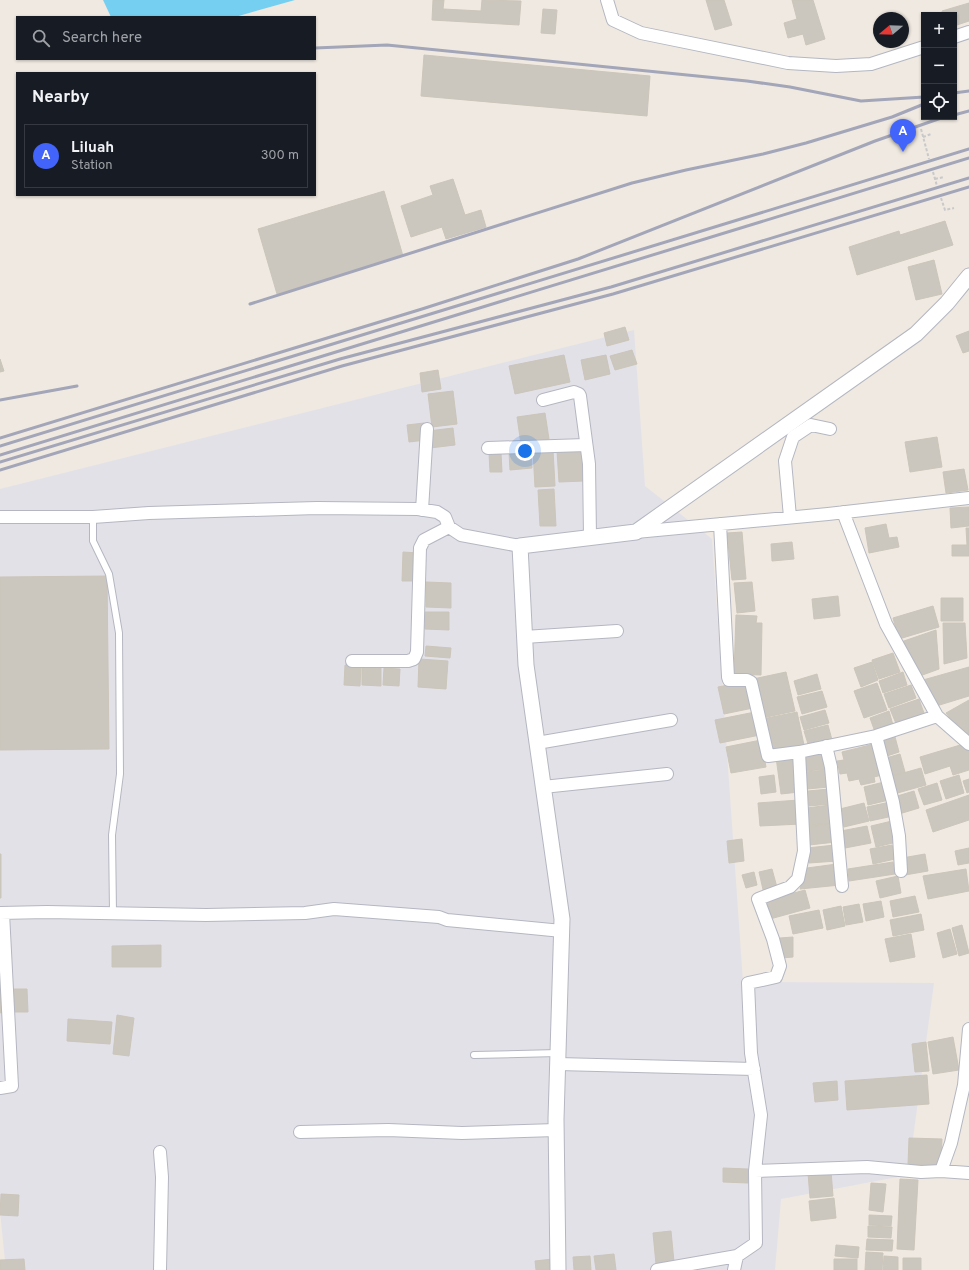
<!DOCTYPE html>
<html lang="en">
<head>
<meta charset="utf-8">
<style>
  body { margin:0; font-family:Overpass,sans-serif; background:#20242c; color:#f1f3f6 }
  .controls { position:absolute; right:12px; top:12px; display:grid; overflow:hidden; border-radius:0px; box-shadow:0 1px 3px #0004 }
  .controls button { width:36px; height:36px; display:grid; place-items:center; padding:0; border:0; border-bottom:1px solid #363941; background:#171b24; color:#f1f3f6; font:20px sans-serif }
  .compass { position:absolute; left:873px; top:12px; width:36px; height:36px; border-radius:50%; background:#171b24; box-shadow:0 1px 3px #0004; rotate:251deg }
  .you { position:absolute; left:525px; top:451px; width:14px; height:14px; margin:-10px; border:3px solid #fff; border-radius:50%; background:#1a73e8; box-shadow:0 0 0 6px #1a73e833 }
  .badge { display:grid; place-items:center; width:26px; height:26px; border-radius:50%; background:#4264fb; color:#fff; font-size:13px; font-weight:700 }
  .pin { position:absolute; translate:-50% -33px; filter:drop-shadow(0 1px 2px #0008) }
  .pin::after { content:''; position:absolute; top:21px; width:14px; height:12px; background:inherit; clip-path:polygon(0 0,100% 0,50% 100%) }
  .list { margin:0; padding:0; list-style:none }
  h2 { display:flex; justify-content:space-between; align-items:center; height:52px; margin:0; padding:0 16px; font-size:17px }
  h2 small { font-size:13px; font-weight:400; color:#9ea1a6 }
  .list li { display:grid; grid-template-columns:26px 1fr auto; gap:12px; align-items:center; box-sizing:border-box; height:64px; margin:0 8px 8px; padding:0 8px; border:1px solid #363941; border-radius:0px }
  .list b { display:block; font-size:15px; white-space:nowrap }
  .list p { margin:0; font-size:13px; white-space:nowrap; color:#9ea1a6 }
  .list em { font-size:13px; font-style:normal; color:#9ea1a6 }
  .icon { flex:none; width:22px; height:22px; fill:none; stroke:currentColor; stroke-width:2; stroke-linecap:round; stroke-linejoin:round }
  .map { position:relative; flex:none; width:969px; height:1270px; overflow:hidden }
  .search { position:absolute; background:#171b24; box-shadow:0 1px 3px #0004; left:16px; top:16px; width:300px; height:44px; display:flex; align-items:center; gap:10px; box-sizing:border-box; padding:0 14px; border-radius:0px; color:#9ea1a6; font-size:15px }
  .panel { position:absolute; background:#171b24; box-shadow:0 1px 3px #0004; left:16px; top:72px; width:300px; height:124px; border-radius:0px }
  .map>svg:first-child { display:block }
</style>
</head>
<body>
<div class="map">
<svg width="969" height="1270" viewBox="0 0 969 1270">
  <rect width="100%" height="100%" fill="#efe9e1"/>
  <path fill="#e3e1e8" d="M634,330L645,486L712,539L743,982L934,983L908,1175L781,1199L775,1270H6L0,1212V489Z"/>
  <path fill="#75cff0" d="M103,0H295L235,17H111Z"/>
  <path fill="#cbc7bf" stroke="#cbc5ba" d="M433,0H444L443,9L481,11L482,0L521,1L519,25L432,20Z
    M706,0H724L732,25L715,30Z
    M792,0H813L825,39L806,45L803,34L788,38L784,23L797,19Z
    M969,3V21L954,26V15H943L942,11Z
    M543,9L557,10L555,34L541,33Z
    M424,55L650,76L647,116L421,96Z
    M453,179L465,215L481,210L486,227L446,239L442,227L411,237L401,206L433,195L430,186Z
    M384,191L403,256L277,294L258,229Z
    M945,221L953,245L857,275L849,247L899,231L900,235Z
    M934,260L942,294L916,300L908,267Z
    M625,327L629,340L607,346L604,333Z
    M969,331V351L963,353L956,336Z
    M632,350L637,364L615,370L610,356Z
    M564,355L570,382L515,394L509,366Z
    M606,355L610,374L585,380L581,360Z
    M0,359L4,371L0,372Z
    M438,370L441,389L422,392L420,373Z
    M453,391L457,424L432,427L428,394Z
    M545,413L549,439L521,444L517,417Z
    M424,423L426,440L409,442L407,425Z
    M453,428L455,445L430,448L428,431Z
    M937,437L942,467L910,472L905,442Z
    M531,450L532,468L510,470L509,452Z
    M553,450L555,486L535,487L533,451Z
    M582,450L584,481L559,482L557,451Z
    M489,453H501L502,472H490Z
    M964,469L968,490L946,493L943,472Z
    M554,489L556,526H540L538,490Z
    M969,507V526L951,528L950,508Z
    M886,524L889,538L897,537L899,547L869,553L865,528Z
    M966,528H969V556H952V545H967Z
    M742,532L746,579L732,580L727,533Z
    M792,542L794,559L772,561L771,544Z
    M403,552L419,553V581H402Z
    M107,576L109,749L0,750V577Z
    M426,582L451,583V608L426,607Z
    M752,582L755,611L737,613L734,583Z
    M838,596L840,616L814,619L812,599Z
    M941,598H963V621H941Z
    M933,606L939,627L899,639L893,618Z
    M425,612H449V630L425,629Z
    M736,615L757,616L756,623H762L761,675L734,674Z
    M943,623H965L967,658L944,664Z
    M936,630L939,669L917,677L898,643Z
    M426,646L451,648L450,658L425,656Z
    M893,653L900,672L879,679L872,660Z
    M419,659L448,661L446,689L418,687Z
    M872,662L878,680L861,687L854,668Z
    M345,665L361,666L360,686L344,685Z
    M362,666L381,667V686L362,685Z
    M969,667V696L933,707L923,680Z
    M384,668L400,669L399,686L383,685Z
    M786,672L795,711L762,718L753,679Z
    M903,672L907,685L883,693L879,681Z
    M817,674L821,689L798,695L794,681Z
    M748,681L753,708L724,714L718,687Z
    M877,683L887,710L864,718L854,691Z
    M911,685L916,698L889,708L884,694Z
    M822,691L827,707L802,714L797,697Z
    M919,699L925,716L897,726L890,709Z
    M969,700V739L967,740L946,713Z
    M825,710L829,723L804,730L800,717Z
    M889,711L893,725L875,732L870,718Z
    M755,712L760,735L720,743L715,720Z
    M797,712L804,745L769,752L762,719Z
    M828,725L832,740L809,747L804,731Z
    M894,733L899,752L887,756L881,736Z
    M761,740L766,767L731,773L726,747Z
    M967,743L969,748V770L953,775L950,766L925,774L920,757Z
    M874,744L882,775L874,777L875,782L861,785L859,779L849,781L847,773L840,774L837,761L844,760L842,752Z
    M826,751L828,769L806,771L804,754Z
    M900,754L905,772L891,776L886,758Z
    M795,755L799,792L781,794L776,757Z
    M921,768L926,785L894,794L889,777Z
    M827,770L829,787L807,789L805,772Z
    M774,775L776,792L761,794L759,777Z
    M959,775L964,793L946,799L940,781Z
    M969,779V792L967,793L963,781Z
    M884,782L889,800L868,805L864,787Z
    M937,783L942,800L924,805L918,789Z
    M829,789L831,804L809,806L808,791Z
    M914,791L919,808L899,814L894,797Z
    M969,795V820L933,832L926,810Z
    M799,800L801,824L760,826L758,803Z
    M890,802L893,816L870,821L867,807Z
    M864,803L869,821L844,827L840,809Z
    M830,805L832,823L809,825L807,808Z
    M892,821L897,842L876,847L871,826Z
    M834,823L836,842L809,845L807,826Z
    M867,826L871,843L845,848L841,831Z
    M742,839L744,861L729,863L727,841Z
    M835,845L837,861L809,863L807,848Z
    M892,845L895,859L873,864L870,849Z
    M969,848V863L958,865L955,851Z
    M0,854H1V898H0Z
    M925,854L928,871L905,875L902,858Z
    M893,862L895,874L849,881L848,869Z
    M837,864L840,885L800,889L807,868Z
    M772,869L778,891L764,894L759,872Z
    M966,869L969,891L928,899L923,876Z
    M754,872L757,885L746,888L742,875Z
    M898,876L901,893L880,898L876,881Z
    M805,890L810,908L770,919L765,901Z
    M915,896L919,912L893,917L890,901Z
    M881,901L884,917L866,921L863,904Z
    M859,904L863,922L846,925L843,907Z
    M841,906L845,926L827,930L823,910Z
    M819,910L823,928L793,934L789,916Z
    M921,914L924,930L893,936L890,920Z
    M962,925L969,953L959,956L952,928Z
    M950,929L957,954L943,958L937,933Z
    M911,934L915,957L890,962L885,939Z
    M793,937V957L781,958L780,938Z
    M161,945V967H112V946Z
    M0,986H1L3,1012L0,1013Z
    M11,989H27L28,1012H11Z
    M117,1015L134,1018L129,1056L113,1054Z
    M68,1019L112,1022L110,1044L67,1041Z
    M953,1037L959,1070L933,1074L928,1042Z
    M926,1042L929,1071L915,1072L912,1044Z
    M927,1075L929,1104L847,1110L845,1081Z
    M837,1081L838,1100L815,1102L813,1083Z
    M909,1138L942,1139L941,1166L908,1165Z
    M723,1168L748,1169V1183L723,1182Z
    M831,1171L833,1196L810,1198L808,1173Z
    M900,1179L918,1180L914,1250L897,1249Z
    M871,1183L886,1184L883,1212L869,1210Z
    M1,1194L19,1195L18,1216L0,1215Z
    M834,1198L836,1218L811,1221L809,1201Z
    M869,1215L892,1216L891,1226L869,1225Z
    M868,1226L892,1227L891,1238L868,1237Z
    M671,1231L674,1262L656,1264L653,1233Z
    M867,1239L893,1240L892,1251L866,1250Z
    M836,1245L859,1247L858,1258L835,1256Z
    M866,1252L883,1253L882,1270H865Z
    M614,1254L616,1270H596L594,1256Z
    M590,1256L591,1270H574L573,1257Z
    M884,1256L898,1257V1270H883Z
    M903,1258H921V1270H903Z
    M24,1259L25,1270H0V1260Z
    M553,1259L554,1270H536L535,1261Z
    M834,1259H857V1270H834Z"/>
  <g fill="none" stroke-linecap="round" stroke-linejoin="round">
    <defs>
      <path id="service" d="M93,517V541L109,574L119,633L120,774L112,835L113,913
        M474,1055L558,1053"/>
      <path id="minor" d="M607,0L613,20L641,33L788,63L836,66L871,64L924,47
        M954,37L969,32
        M543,400L574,392L579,394L580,396L589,464L590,537
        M488,448L586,445
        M422,510L427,429
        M843,512L886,624L937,716L969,744
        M0,517H93L149,513L317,508L418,509L437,512L445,517L449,527L461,535L520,546
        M790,517L785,461L793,437L811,425L830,429
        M720,524L728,677L729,680H747L751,682L768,756L799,752
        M636,532L828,514L969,498
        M524,637L617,631
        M352,661H408L414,659L417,652L420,548L424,540L449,527
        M876,736L893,802L899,836L901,871
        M537,743L671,720
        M826,746L831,767L842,886
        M543,787L667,774
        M0,913L47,912L206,915L305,913L334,909L439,917L447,920L562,931
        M558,1064L754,1069
        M0,1088L12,1086L3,913
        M300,1132L388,1130L462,1133L556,1130
        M755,1171L867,1167L921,1172L941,1171L951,1143L964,1085L969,1029
        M941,1171L969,1173
        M160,1270L162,1177L160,1152
        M657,1270L737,1256
        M734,1270L737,1256L756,1243L755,1171L761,1115L751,1053L748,983L776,977L780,966L773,939L758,899L790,887L798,879L804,851L799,752L876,736L937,716"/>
      <path id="tertiary" d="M558,1270L556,1119L562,919L526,665L520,546L636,532L916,334L947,303L969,276"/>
    </defs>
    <use href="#service" stroke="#b4b7c1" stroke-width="8"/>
    <use href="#minor" stroke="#b4b7c1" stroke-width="14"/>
    <use href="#tertiary" stroke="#b4b7c1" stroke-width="17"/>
    <path stroke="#c9c9c9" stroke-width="2" stroke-dasharray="3 2" stroke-linecap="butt" d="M921,129L929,159
      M923,137L931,134
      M933,172L937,186
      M935,179L944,177
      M941,198L945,210L954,208"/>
    <use href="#service" stroke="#fff" stroke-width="6"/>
    <use href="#minor" stroke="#fff" stroke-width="12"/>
    <use href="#tertiary" stroke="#fff" stroke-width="15"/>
    <path stroke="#a3a6b8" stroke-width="3" d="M315,48L387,45L747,81L790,87L861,101L924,97
      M954,93L969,91
      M954,115L969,111
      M250,304L632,183L686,170L763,154L806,143L892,117L924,104
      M0,400L77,386
      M0,438L422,309L578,259L875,141L944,117
      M0,446L969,149
      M0,455L969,158
      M0,462L340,359L611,287L969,178
      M0,470L342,366L613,294L969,187"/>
  </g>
</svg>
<div class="controls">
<button>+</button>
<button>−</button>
<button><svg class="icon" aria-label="locate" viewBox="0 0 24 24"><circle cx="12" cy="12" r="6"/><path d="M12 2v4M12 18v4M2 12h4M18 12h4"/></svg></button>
</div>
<svg class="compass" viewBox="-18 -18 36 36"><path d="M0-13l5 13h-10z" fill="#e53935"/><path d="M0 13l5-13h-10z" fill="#9ea1a6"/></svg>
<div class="you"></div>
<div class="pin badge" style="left:903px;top:152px">A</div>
<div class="search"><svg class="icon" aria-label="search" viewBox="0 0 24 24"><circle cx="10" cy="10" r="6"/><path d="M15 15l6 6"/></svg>Search here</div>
<section class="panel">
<h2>Nearby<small></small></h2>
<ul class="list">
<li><span class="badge">A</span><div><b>Liluah</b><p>Station</p></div><em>300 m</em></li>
</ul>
</section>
</div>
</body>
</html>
